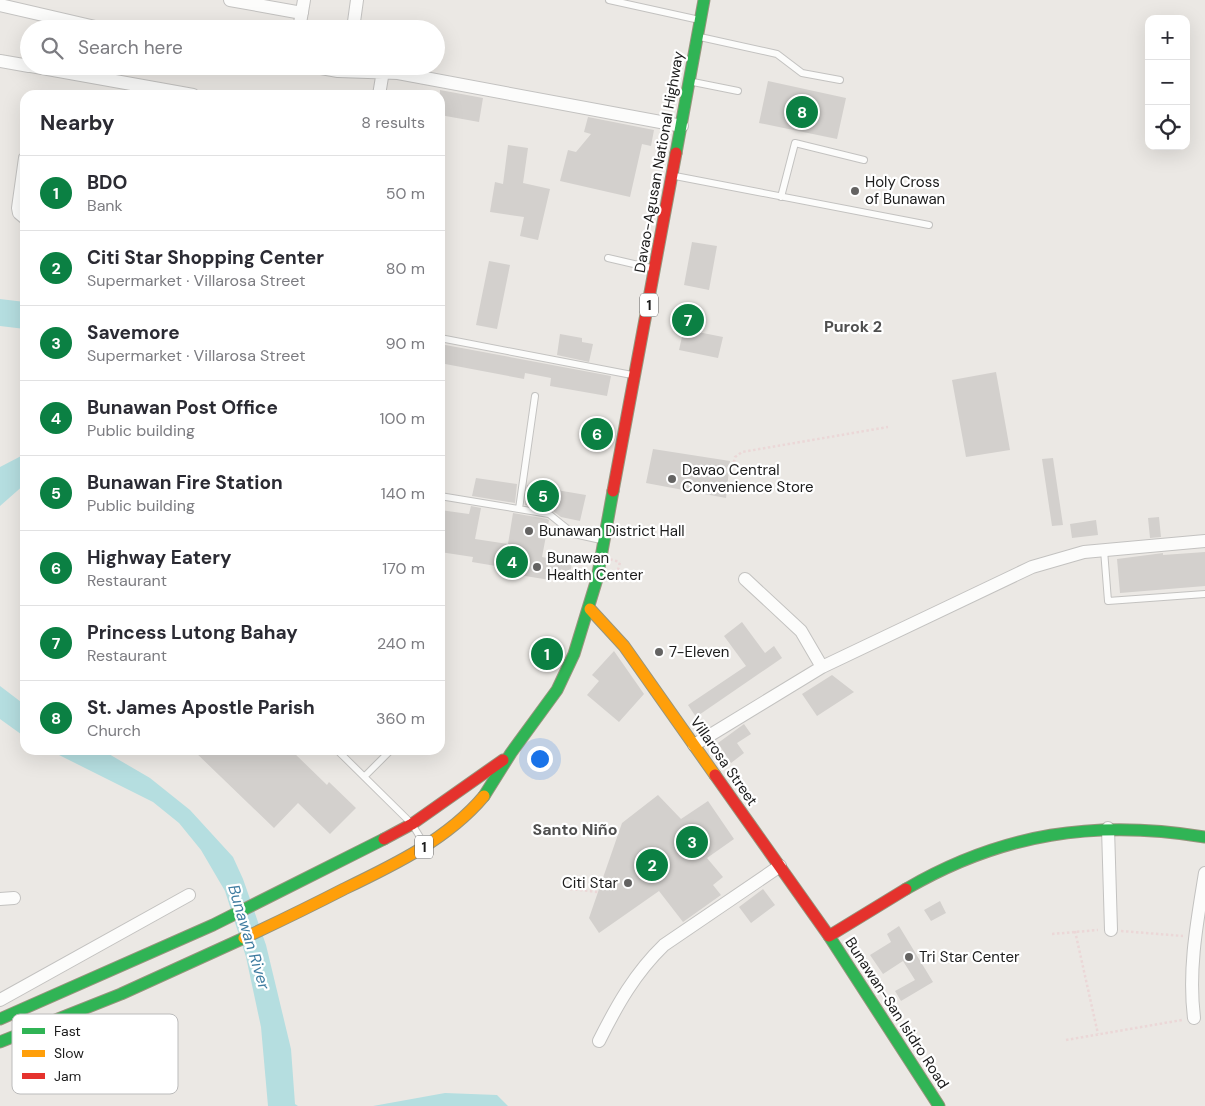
<!DOCTYPE html>
<html lang="en">
<head>
<meta charset="utf-8">
<style>
  body { margin:0; font-family:"DM Sans",sans-serif; background:#f7f7f7; color:#2b2b33 }
  .controls { position:absolute; right:15px; top:15px; display:grid; overflow:hidden; border-radius:10px; box-shadow:0 5px 20px #0002 }
  .controls button { width:45px; height:45px; display:grid; place-items:center; padding:0; border:0; border-bottom:1px solid #e1e1e2; background:#fff; color:#2b2b33; font:25px sans-serif }
  .you { position:absolute; left:539px; top:758px; width:18px; height:18px; margin:-12px; border:4px solid #fff; border-radius:50%; background:#1a73e8; box-shadow:0 0 0 8px #1a73e833 }
  .badge { display:grid; place-items:center; width:32px; height:32px; border-radius:50%; background:#0b8043; color:#fff; font-size:16px; font-weight:700 }
  .pin { position:absolute; translate:-50% -50%; border:2px solid #fff; box-shadow:0 1px 5px #0006 }
  .list { margin:0; padding:0; list-style:none }
  h2 { display:flex; justify-content:space-between; align-items:center; height:65px; margin:0; padding:0 20px; font-size:21px }
  h2 small { font-size:16px; font-weight:400; color:#7c7c81 }
  .list li { display:grid; grid-template-columns:32px 1fr auto; gap:15px; align-items:center; box-sizing:border-box; height:75px; padding:0 20px; border-top:1px solid #e1e1e2 }
  .list b { display:block; font-size:19px; white-space:nowrap }
  .list p { margin:0; font-size:16px; white-space:nowrap; color:#7c7c81 }
  .list em { font-size:16px; font-style:normal; color:#7c7c81 }
  .icon { flex:none; width:28px; height:28px; fill:none; stroke:currentColor; stroke-width:2; stroke-linecap:round; stroke-linejoin:round }
  .map { position:relative; flex:none; width:1205px; height:1106px; overflow:hidden }
  .search { position:absolute; background:#fff; box-shadow:0 5px 20px #0002; left:20px; top:20px; width:425px; height:55px; display:flex; align-items:center; gap:12px; box-sizing:border-box; padding:0 18px; border-radius:28px; color:#7c7c81; font-size:19px }
  .panel { position:absolute; background:#fff; box-shadow:0 5px 20px #0002; left:20px; top:90px; width:425px; height:665px; border-radius:15px }
  .map>svg:first-child { display:block }
</style>
</head>
<body>
<div class="map">
<svg width="1205" height="1106" viewBox="0 0 1205 1106">
  <rect width="100%" height="100%" fill="#ebe8e4"/>
  <path fill="#b5dee0" d="M0,299L25,302V329L0,326Z
    M25,454V484L0,506V467Z
    M0,686L25,705V737L0,719Z
    M49,750H102L150,778L190,810L233,857L243,879L266,945L291,1049L295,1104L298,1106H268L261,1027L246,957L225,891L201,850L179,823L153,802Z
    M445,1093L497,1095L508,1106H373Z"/>
  <path fill="#d3d0cd" d="M768,81L846,98L837,139L759,123Z
    M440,90L483,98L479,122L440,115Z
    M588,117L654,130L651,146L642,144L630,197L560,181L568,150L576,152L591,134L584,132Z
    M508,145L528,148L523,183L550,189L538,240L520,236L524,217L490,212L495,182L503,184Z
    M692,242L717,246L709,290L684,285Z
    M489,261L510,265L497,329L476,325Z
    M688,310L697,312L693,331L723,337L718,358L679,350L684,328L679,327L683,311Z
    M560,334L582,338V342L593,344L589,362L557,355Z
    M440,344L611,376L607,396L550,386L551,378L525,373L524,379L440,363Z
    M996,372L1010,450L966,457L952,380Z
    M653,449L730,461L726,498L646,483Z
    M1053,458L1063,525L1052,526L1042,459Z
    M476,478L517,484L515,503L472,496Z
    M527,485L586,495L580,521L561,517L550,509L525,505Z
    M471,506L481,508L475,539L508,544L513,513L547,519L549,520L542,557L572,563L569,580L550,576V580L501,572L502,567L472,562L473,557L440,552V510L469,514Z
    M1159,517L1161,537L1150,538L1148,518Z
    M1096,520L1098,535L1072,538L1070,524Z
    M1205,552V586L1120,593L1117,559L1163,553V555Z
    M742,622L765,653L774,646L782,658L696,717L688,705L746,666L724,636Z
    M614,651L644,694L619,722L587,695L599,681L592,675Z
    M832,675L854,692L817,716L802,694Z
    M744,724L751,734L737,743L744,753L731,763L718,743Z
    M193,750H291L327,785L329,782L356,808L330,834L298,803L274,828Z
    M658,795L681,819L708,801L734,839L707,858L723,877L713,885L721,895L683,922L659,891L599,933L589,918L622,823Z
    M763,889L775,905L751,923L739,907Z
    M940,901L946,913L931,921L924,910Z
    M899,926L933,982L901,1001L895,991L915,980L903,961L883,974L870,955L891,942L887,934Z"/>
  <g fill="none" stroke-linecap="round" stroke-linejoin="round">
    <defs>
      <path id="lane" d="M609,0L695,19
        M700,37L777,54L802,73L840,80
        M693,82L738,91
        M675,176L929,225
        M781,197L795,143L864,160
        M608,258L651,268
        M440,338L632,375
        M440,496L549,514L574,534L601,540
        M519,509L535,396
        M1104,550L1108,601L1205,594
        M337,750L412,824L423,842
        M365,776L391,750"/>
      <path id="street" d="M230,0L302,13
        M0,5L104,29
        M299,29L304,0
        M353,29L357,0
        M0,61L29,66
        M31,66L193,95
        M310,66L338,71L398,73L682,126
        M379,95L383,71
        M25,158L18,208L19,213L25,218
        M745,579L801,631L822,667
        M694,745L822,667L1032,567L1084,552L1205,541
        M1108,828L1111,930
        M0,899L14,898
        M0,1000L189,895
        M1194,1018C1188,969 1197,922 1205,873
        M599,1041C617,1005 635,973 664,945L780,866"/>
      <path id="fast" d="M676,153L704,0
        M484,796L511,753L557,690L574,654L597,579L613,491
        M906,889C1002,833 1096,819 1205,837
        M829,936L939,1106
        M0,1019L213,925L384,839
        M0,1042L121,994L244,938"/>
      <path id="slow" d="M590,609L624,646L715,775
        M244,938C278,922 311,906 344,889C394,865 448,839 484,796"/>
      <path id="jam" d="M613,491L676,153
        M715,775L829,936L906,889
        M384,839L412,824L503,760"/>
    </defs>
    <use href="#lane" stroke="#c3c2c0" stroke-width="8"/>
    <use href="#street" stroke="#c3c2c0" stroke-width="14"/>
    <use href="#fast" stroke="#96947c" stroke-width="13"/>
    <use href="#slow" stroke="#96947c" stroke-width="13"/>
    <use href="#jam" stroke="#96947c" stroke-width="13"/>
    <path stroke="#ebd7d7" stroke-width="2.5" stroke-dasharray="2.5 2.5" stroke-linecap="butt" d="M733,467L735,457L742,452L888,427
      M618,570L620,562
      M579,576L581,560
      M570,889L598,892
      M1075,931L1098,1034
      M1121,931L1183,936
      M1052,934L1098,930
      M1066,1040L1182,1020"/>
    <use href="#lane" stroke="#fcfcfb" stroke-width="6"/>
    <use href="#street" stroke="#fcfcfb" stroke-width="12"/>
    <use href="#fast" stroke="#30b455" stroke-width="11"/>
    <use href="#slow" stroke="#ff9f0a" stroke-width="11"/>
    <use href="#jam" stroke="#e5322d" stroke-width="11"/>
    <path stroke="#ebd7d7" stroke-width="2.5" stroke-dasharray="2.5 2.5" stroke-linecap="butt" d="M586,553L620,562"/>
  </g>
  <g fill="#646362" stroke="#fff" stroke-width="2">
    <circle cx="855" cy="191" r="5"/>
    <circle cx="672" cy="479" r="5"/>
    <circle cx="529" cy="531" r="5"/>
    <circle cx="537" cy="567" r="5"/>
    <circle cx="659" cy="652" r="5"/>
    <circle cx="628" cy="883" r="5"/>
    <circle cx="909" cy="957" r="5"/>
  </g>
  <g text-anchor="middle" dominant-baseline="central" stroke-width="4.5" stroke-linejoin="round" paint-order="stroke">
    <g fill="#fff" stroke="#606060" stroke-width="1">
      <rect x="640" y="293.5" width="18" height="23" rx="4"/>
      <rect x="415" y="835.5" width="18" height="23" rx="4"/>
    </g>
    <g font-size="14" font-weight="bold" fill="#1c1c1c">
      <text x="649" y="305">1</text>
      <text x="424" y="847">1</text>
    </g>
    <g font-size="15" fill="#1c1c1c" stroke="#fff">
      <text transform="translate(659 162) rotate(-80)">Davao-Agusan National Highway</text>
      <text transform="translate(724 761) rotate(55)">Villarosa Street</text>
      <text transform="translate(897 1013) rotate(57)">Bunawan-San Isidro Road</text>
    </g>
    <g font-size="15" fill="#1c1c1c" stroke="#fff" text-anchor="start">
      <text x="865" y="182">Holy Cross<tspan x="865" dy="17">of Bunawan</tspan></text>
      <text x="682" y="470">Davao Central<tspan x="682" dy="17">Convenience Store</tspan></text>
      <text x="539" y="531">Bunawan District Hall</text>
      <text x="547" y="558">Bunawan<tspan x="547" dy="17">Health Center</tspan></text>
      <text x="669" y="652">7-Eleven</text>
      <text x="618" y="883" text-anchor="end">Citi Star</text>
      <text x="919" y="957">Tri Star Center</text>
    </g>
    <g font-size="16" font-weight="bold" fill="#4f4f4f" stroke="#fff">
      <text x="853" y="326">Purok 2</text>
      <text x="575" y="829">Santo Niño</text>
    </g>
    <g font-size="16" font-style="italic" fill="#3f7ca0" stroke="#fff">
      <text transform="translate(249 937) rotate(73)">Bunawan River</text>
    </g>
  </g>
  <rect x="12" y="1014" width="166" height="80" rx="8" fill="#fff" stroke="#bbb" stroke-width="1"/>
  <rect x="22" y="1028" width="23" height="6" fill="#30b455"/>
  <rect x="22" y="1050" width="23" height="7" fill="#ff9f0a"/>
  <rect x="22" y="1073" width="23" height="6" fill="#e5322d"/>
  <g font-size="14" fill="#1c1c1c">
    <text x="54" y="1036">Fast</text>
    <text x="54" y="1058">Slow</text>
    <text x="54" y="1081">Jam</text>
  </g>
</svg>
<div class="controls">
<button>+</button>
<button>−</button>
<button><svg class="icon" aria-label="locate" viewBox="0 0 24 24"><circle cx="12" cy="12" r="6"/><path d="M12 2v4M12 18v4M2 12h4M18 12h4"/></svg></button>
</div>
<div class="you"></div>
<div class="pin badge" style="left:547px;top:654px">1</div>
<div class="pin badge" style="left:652px;top:865px">2</div>
<div class="pin badge" style="left:692px;top:842px">3</div>
<div class="pin badge" style="left:512px;top:562px">4</div>
<div class="pin badge" style="left:543px;top:496px">5</div>
<div class="pin badge" style="left:597px;top:434px">6</div>
<div class="pin badge" style="left:688px;top:320px">7</div>
<div class="pin badge" style="left:802px;top:112px">8</div>
<div class="search"><svg class="icon" aria-label="search" viewBox="0 0 24 24"><circle cx="10" cy="10" r="6"/><path d="M15 15l6 6"/></svg>Search here</div>
<section class="panel">
<h2>Nearby<small>8 results</small></h2>
<ul class="list">
<li><span class="badge">1</span><div><b>BDO</b><p>Bank</p></div><em>50 m</em></li>
<li><span class="badge">2</span><div><b>Citi Star Shopping Center</b><p>Supermarket · Villarosa Street</p></div><em>80 m</em></li>
<li><span class="badge">3</span><div><b>Savemore</b><p>Supermarket · Villarosa Street</p></div><em>90 m</em></li>
<li><span class="badge">4</span><div><b>Bunawan Post Office</b><p>Public building</p></div><em>100 m</em></li>
<li><span class="badge">5</span><div><b>Bunawan Fire Station</b><p>Public building</p></div><em>140 m</em></li>
<li><span class="badge">6</span><div><b>Highway Eatery</b><p>Restaurant</p></div><em>170 m</em></li>
<li><span class="badge">7</span><div><b>Princess Lutong Bahay</b><p>Restaurant</p></div><em>240 m</em></li>
<li><span class="badge">8</span><div><b>St. James Apostle Parish</b><p>Church</p></div><em>360 m</em></li>
</ul>
</section>
</div>
</body>
</html>
